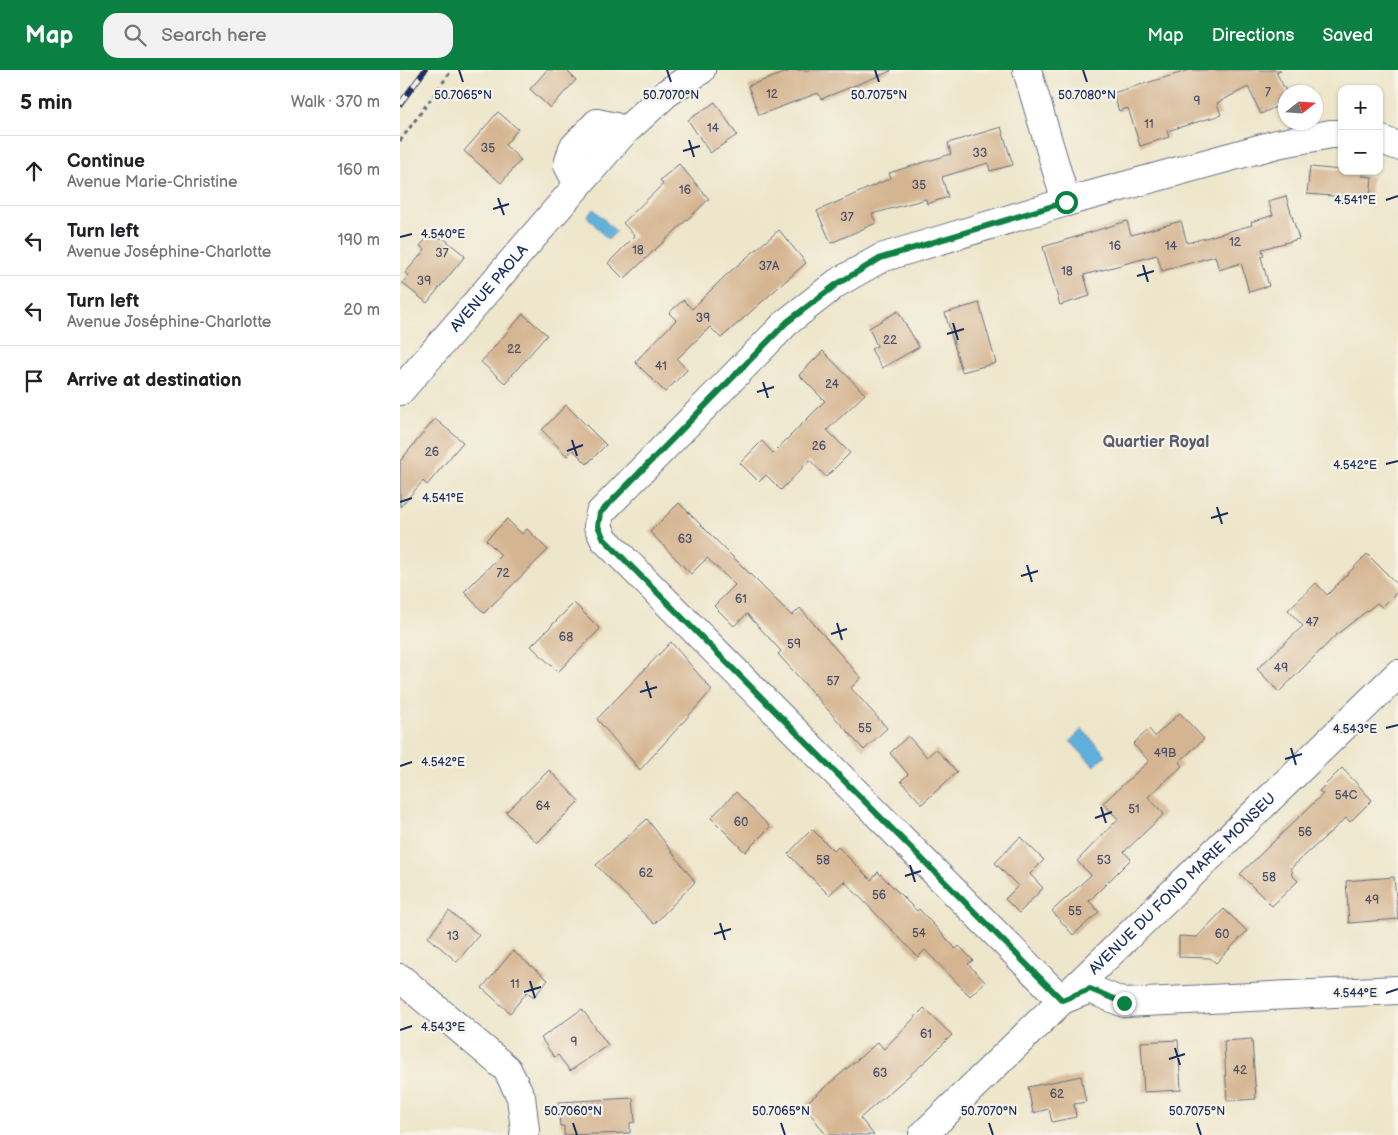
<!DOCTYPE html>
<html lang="en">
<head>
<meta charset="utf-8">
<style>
  body { margin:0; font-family:"Balsamiq Sans",sans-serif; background:#f2f2f2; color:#202124 }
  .controls { position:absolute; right:15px; top:15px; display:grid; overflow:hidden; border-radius:10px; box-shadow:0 1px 4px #0004 }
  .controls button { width:45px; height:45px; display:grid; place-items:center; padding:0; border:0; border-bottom:1px solid #e0e0e0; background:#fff; color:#202124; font:25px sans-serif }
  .compass { position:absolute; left:878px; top:15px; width:45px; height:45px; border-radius:50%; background:#fff; box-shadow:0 1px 4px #0004; rotate:73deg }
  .stop { position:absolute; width:15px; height:15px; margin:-11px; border:4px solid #0b8043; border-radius:50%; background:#fff }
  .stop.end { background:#0b8043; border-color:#fff; box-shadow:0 1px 5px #0008 }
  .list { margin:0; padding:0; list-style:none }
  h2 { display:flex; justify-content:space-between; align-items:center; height:65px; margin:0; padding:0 20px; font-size:21px }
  h2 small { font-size:16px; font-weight:400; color:#757577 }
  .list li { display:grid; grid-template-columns:32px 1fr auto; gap:15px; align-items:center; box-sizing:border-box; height:70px; padding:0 20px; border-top:1px solid #e0e0e0 }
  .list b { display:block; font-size:19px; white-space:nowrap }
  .list p { margin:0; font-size:16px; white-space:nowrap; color:#757577 }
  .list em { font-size:16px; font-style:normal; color:#757577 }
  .icon { flex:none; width:28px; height:28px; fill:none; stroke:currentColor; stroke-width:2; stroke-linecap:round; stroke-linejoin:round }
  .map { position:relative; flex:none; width:998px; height:1065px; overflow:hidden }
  header { display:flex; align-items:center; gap:30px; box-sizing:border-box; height:70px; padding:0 25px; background:#0b8043; color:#fff }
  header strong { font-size:24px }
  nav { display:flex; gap:28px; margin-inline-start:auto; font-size:18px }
  .search { width:350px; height:45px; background:#f2f2f2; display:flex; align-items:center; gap:12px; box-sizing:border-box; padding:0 18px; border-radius:15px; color:#757577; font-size:19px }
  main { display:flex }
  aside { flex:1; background:#fff }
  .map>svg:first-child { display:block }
</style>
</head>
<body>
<header>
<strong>Map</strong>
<div class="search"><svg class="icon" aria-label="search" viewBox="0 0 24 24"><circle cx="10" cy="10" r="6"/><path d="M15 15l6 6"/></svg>Search here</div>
<nav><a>Map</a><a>Directions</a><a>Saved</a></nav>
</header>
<main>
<aside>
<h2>5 min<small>Walk · 370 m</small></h2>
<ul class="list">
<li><svg class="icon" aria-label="ahead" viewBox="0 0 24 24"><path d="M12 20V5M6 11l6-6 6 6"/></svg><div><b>Continue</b><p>Avenue Marie-Christine</p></div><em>160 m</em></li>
<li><svg class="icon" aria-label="left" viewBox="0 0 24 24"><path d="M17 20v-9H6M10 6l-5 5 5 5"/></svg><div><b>Turn left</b><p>Avenue Joséphine-Charlotte</p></div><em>190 m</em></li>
<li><svg class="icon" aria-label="left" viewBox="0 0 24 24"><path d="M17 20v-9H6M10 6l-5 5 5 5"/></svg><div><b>Turn left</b><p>Avenue Joséphine-Charlotte</p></div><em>20 m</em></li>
<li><svg class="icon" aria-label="arrive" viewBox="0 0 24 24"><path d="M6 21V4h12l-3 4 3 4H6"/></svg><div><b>Arrive at destination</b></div></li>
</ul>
</aside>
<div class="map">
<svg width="998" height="1065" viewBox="0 0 998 1065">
  <rect width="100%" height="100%" fill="#f7f3e8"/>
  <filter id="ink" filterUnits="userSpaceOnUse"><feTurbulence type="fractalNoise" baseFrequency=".02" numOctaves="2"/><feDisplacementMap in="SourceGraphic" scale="10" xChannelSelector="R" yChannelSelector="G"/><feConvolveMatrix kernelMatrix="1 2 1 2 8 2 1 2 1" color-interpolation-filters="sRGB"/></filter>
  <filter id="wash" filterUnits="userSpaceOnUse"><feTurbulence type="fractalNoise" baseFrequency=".0096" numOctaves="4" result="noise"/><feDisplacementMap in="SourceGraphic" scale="20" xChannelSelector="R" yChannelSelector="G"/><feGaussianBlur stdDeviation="1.12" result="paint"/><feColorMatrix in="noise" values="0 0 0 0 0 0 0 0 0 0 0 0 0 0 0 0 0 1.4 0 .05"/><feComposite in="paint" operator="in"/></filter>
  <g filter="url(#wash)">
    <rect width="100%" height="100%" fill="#eee6cb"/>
    <path fill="#5db0d9" stroke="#3c709c" d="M194,139L216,162L208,170L187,146Z
      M682,659L706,685L694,696L670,671Z"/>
    <g id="blocks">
      <path fill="#d5b591" d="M147,0H166L176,10L150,38L130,19Z
        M393,0H491V1L421,29L418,23L359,45L348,16Z
        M790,0H881L876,2L886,21V32L861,44L848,17L817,33L821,45L767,61L769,67L740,76L728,38L719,41L713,23Z
        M315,32L337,65L310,83L288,50Z
        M98,42L118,59L105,75L121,90L101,113L64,81Z
        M601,57L613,95L590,101L588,93L542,107L548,127L527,134L526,129L472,144L476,153L431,173L417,141L491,108L489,103L551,84L548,73Z
        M279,94L309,129L224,209L208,193L235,166L223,153L263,114L260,110Z
        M910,97L962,102V106L972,107L970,129L907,124Z
        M886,126L899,169L862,179L864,186L861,187L869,216L849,222L841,193L819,200L815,186L762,201L757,185L684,205L690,226L660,235L643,177L727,151L731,165L781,151L787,173L852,155L851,152L873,145L868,131Z
        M379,160L406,193L321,268L310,257L277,289L287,300L265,322L235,292L276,250L269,243L283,230L292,239L325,206Z
        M32,162L41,169L42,167L65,186L27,233L2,213L9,205L5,203L25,180L20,176Z
        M579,233L596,293L562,302L545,243Z
        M498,241L519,277L482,298L471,279L477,276L469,258Z
        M123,244L147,265L105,313L81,292Z
        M423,281L465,324L427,360L450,383L426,407L410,390L381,420L366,405L359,412L340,393L362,371L373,383L425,331L399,305Z
        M166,335L206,375L187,394L173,380L167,386L142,360Z
        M35,349L63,372L27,415L23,411L0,437V391Z
        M279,433L392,546L400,538L461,608L451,618L487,658L464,680L378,584L381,581L347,544L334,556L314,536L335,515L307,488L291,504L250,462Z
        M107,449L122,464L127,459L148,480L84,543L64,522L101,485L86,470Z
        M967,484L998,515V521L982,537L977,533L936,565L879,622L857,599L903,556L888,540L916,513L927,525Z
        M174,533L200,559L158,602L131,576Z
        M271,572L312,620L240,700L197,649Z
        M780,643L804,669L779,692L782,696L748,727L764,744L724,782L731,789L689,831L699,842L673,865L652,841L691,805L677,791L718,749L703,733L749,691L733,674L749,659L755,666Z
        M508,666L527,687L536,679L557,702L522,734L501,711L508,704L490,683Z
        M942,698L972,730L950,752L946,748L890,799L893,802L891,804L898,811L872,836L840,804L923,724L919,721Z
        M149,700L179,731L137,773L106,742Z
        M336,722L370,757L345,782L311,748Z
        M247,749L295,812L254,854L196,795Z
        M412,759L434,781L438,777L471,810L478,802L517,841L519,839L556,879L559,876L573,890L568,894L585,912L570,926L525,880L518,887L444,811L429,825L388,784Z
        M620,767L644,790L630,804L643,818L619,843L605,829L619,815L618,816L595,793Z
        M994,807L998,849L949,853L946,811Z
        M824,839L847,861L816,893L810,888L779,887V866L797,867Z
        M49,841L79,865L57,892L28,867Z
        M113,881L148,910L134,927L127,922L110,943L82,918Z
        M524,938L552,965L528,989L460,1048L474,1065H426L404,1035L478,972L484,979Z
        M182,939L208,975L170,1001L158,985L154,987L141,968Z
        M852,969L856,1029L827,1031L824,971Z
        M778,970L781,1020L744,1022L741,972Z
        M681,1006L686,1032L674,1034L676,1047L652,1052L649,1039L633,1043L628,1017Z
        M233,1028L235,1052L230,1053V1063L164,1065V1056H160L158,1032Z"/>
    </g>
  </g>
  <g filter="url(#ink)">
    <use href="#blocks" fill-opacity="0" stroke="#656f84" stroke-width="1"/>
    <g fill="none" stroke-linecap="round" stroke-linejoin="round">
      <defs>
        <g id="minor">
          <path d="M627,0L666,132"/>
          <path d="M942,64H931L877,74L666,132L481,188L437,213L387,252L200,443L198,456L204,469L662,930L690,919L724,933L998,920"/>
          <path d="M979,69L998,76"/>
          <path d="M178,115L168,95L173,78L197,53L215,57L222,64"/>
          <path id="s1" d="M0,321L222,64L267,23L301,0"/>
          <path d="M0,908L107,999L121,1027L125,1060L124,1065"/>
          <path id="s2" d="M523,1065L998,604"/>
        </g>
      </defs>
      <use href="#minor" stroke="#656f84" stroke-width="30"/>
      <path stroke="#656f84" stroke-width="3" stroke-dasharray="4 4" stroke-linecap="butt" d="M0,71L52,0"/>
      <use href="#minor" stroke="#fff" stroke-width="28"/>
      <defs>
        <path id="rail" d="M0,34L25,0"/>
      </defs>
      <use href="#rail" stroke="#1b2f5e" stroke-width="5.5"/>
      <use href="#rail" stroke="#f7f3e8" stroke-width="4" stroke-dasharray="11" stroke-linecap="butt"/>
    </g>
  </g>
  <g fill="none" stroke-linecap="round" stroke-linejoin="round" filter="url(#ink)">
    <path stroke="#0b8043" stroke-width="6" d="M666,132L481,188L437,214L387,252L200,443L198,456L204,469L662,930L690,919L724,933"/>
  </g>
  <path fill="none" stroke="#1b2f5e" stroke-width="2" d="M59,0L63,12M267,0L271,12M475,0L479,12M683,0L687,12M289,70L294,87M283,81L300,76M98,128L104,145M986,130L998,126M93,139L109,134M0,167L12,164M743,195L748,212M737,206L754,201M553,253L558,270M547,264L564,259M363,312L368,328M357,322L374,317M172,370L177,386M167,381L183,375M986,394L998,391M0,432L12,428M817,437L822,454M811,448L828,443M627,495L632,512M621,506L638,501M437,553L442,570M431,564L447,559M246,611L251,628M240,622L257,617M986,658L998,655M891,678L896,695M885,689L902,684M0,696L12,692M701,737L706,753M695,748L712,742M510,795L515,812M505,806L521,801M320,853L325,870M314,864L331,859M130,911L135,928M124,922L141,917M986,923L998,919M0,960L12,956M775,978L780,995M769,989L785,984M173,1053L177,1065M381,1053L385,1065M589,1053L593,1065M797,1053L801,1065"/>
  <g text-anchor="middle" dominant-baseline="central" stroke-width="4.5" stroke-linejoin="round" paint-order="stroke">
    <g font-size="12" fill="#4a506b">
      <text x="868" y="22">7</text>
      <text x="372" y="24">12</text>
      <text x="797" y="31">9</text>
      <text x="749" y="54">11</text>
      <text x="313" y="58">14</text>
      <text x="88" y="78">35</text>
      <text x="580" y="83">33</text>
      <text x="519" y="115">35</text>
      <text x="285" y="120">16</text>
      <text x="447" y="147">37</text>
      <text x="835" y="172">12</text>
      <text x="715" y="176">16</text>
      <text x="771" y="176">14</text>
      <text x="238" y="180">18</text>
      <text x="42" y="183">37</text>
      <text x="369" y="196">37A</text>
      <text x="667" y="201">18</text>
      <text x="24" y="211">39</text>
      <text x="303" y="248">39</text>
      <text x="490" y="270">22</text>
      <text x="114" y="279">22</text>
      <text x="261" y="296">41</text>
      <text x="432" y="314">24</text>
      <text x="419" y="376">26</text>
      <text x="32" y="382">26</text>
      <text x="285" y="469">63</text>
      <text x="103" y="503">72</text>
      <text x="341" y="529">61</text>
      <text x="912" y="552">47</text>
      <text x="166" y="567">68</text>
      <text x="394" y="574">59</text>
      <text x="881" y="598">49</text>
      <text x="433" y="611">57</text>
      <text x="465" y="658">55</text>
      <text x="765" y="683">49B</text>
      <text x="946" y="725">54C</text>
      <text x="143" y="736">64</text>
      <text x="734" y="739">51</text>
      <text x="341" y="752">60</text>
      <text x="905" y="762">56</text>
      <text x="423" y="790">58</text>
      <text x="704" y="790">53</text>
      <text x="246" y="803">62</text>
      <text x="869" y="807">58</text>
      <text x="479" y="825">56</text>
      <text x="972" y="830">49</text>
      <text x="675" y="841">55</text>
      <text x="519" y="863">54</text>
      <text x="822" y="864">60</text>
      <text x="53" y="866">13</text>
      <text x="115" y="914">11</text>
      <text x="526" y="964">61</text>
      <text x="174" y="972">9</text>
      <text x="840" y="1000">42</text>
      <text x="480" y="1003">63</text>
      <text x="657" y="1024">62</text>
    </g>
    <g font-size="15" fill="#1b2f5e" stroke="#f7f3e8">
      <text stroke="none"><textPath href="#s1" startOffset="136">AVENUE PAOLA</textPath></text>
      <text stroke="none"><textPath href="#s2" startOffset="361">AVENUE DU FOND MARIE MONSEU</textPath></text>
    </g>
    <g font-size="16" font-weight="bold" fill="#5c5e70" stroke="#f7f3e8">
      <text x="756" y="372">Quartier Royal</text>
    </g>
  </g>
  <g font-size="12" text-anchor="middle" fill="#1b2f5e" stroke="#f7f3e8" stroke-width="4.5" stroke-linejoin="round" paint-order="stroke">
    <text x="63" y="29">50.7065°N</text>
    <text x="271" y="29">50.7070°N</text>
    <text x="479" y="29">50.7075°N</text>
    <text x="687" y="29">50.7080°N</text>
    <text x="955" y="134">4.541°E</text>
    <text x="43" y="168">4.540°E</text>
    <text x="955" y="399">4.542°E</text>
    <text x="43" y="432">4.541°E</text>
    <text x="955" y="663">4.543°E</text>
    <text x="43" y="696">4.542°E</text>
    <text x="955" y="927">4.544°E</text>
    <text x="43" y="961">4.543°E</text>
    <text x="173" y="1045">50.7060°N</text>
    <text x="381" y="1045">50.7065°N</text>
    <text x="589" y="1045">50.7070°N</text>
    <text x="797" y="1045">50.7075°N</text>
  </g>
</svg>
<div class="controls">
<button>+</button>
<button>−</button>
</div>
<svg class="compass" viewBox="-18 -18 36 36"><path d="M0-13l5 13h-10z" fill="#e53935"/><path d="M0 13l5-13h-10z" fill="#757577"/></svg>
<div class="stop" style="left:666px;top:132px"></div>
<div class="stop end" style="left:724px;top:933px"></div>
</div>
</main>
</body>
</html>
